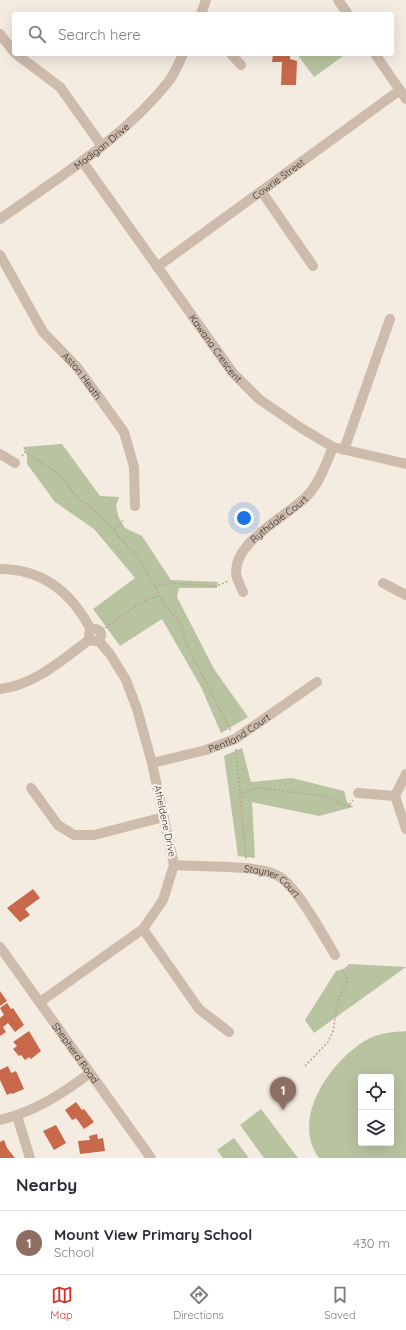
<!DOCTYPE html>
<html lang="en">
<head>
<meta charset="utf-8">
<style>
  body { margin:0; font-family:Quicksand,sans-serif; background:#f7f7f7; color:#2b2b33 }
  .controls { position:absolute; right:12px; bottom:12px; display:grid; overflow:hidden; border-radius:4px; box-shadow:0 4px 16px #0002 }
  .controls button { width:36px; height:36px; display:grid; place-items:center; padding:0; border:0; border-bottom:1px solid #e1e1e2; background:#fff; color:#2b2b33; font:20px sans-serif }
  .you { position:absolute; left:244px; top:518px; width:14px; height:14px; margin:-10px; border:3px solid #fff; border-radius:50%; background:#1a73e8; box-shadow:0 0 0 6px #1a73e833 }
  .badge { display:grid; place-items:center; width:26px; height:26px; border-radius:50%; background:#d93025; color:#fff; font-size:13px; font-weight:700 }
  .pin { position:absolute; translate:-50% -33px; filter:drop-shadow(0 1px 2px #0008) }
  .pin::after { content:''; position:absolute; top:21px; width:14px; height:12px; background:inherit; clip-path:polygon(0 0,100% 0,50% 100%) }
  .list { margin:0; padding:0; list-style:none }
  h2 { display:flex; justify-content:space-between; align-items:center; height:52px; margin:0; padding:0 16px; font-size:17px }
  h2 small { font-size:13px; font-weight:400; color:#7c7c81 }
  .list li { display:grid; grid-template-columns:26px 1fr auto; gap:12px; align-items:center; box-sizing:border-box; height:64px; padding:0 16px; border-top:1px solid #e1e1e2 }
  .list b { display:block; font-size:15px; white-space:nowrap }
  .list p { margin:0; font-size:13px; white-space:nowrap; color:#7c7c81 }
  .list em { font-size:13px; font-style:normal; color:#7c7c81 }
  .icon { flex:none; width:22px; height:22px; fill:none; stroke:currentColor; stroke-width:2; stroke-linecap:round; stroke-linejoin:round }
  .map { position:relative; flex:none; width:406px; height:1158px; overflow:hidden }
  .search { position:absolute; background:#fff; box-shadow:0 4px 16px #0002; left:12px; right:12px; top:12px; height:44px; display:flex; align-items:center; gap:10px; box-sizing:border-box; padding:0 14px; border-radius:4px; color:#7c7c81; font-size:15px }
  .sheet { height:116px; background:#fff }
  nav { display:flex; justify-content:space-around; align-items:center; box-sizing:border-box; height:56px; border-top:1px solid #e1e1e2; background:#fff; font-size:11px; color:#7c7c81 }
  nav a { display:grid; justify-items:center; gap:2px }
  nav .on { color:#d93025 }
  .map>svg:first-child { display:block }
</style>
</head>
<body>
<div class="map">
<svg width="406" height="1158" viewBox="0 0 406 1158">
  <rect width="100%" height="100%" fill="#f4ebe1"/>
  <path fill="#b8c4a0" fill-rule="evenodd" d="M297,54H346L314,77Z
    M62,444L100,496L119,497L116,506L119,518L125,528L142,536L171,580L218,582L217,588H179L177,597L214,669L248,717L221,733L201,687L162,619L120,646L93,609L135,578L94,529L55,502L27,464V455L23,447Z
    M242,748L251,782L292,778L344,791L347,802L353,807L319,816L252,802L255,858L238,856L224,756Z
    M349,964L406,967L314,1033L305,1020L336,971L344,969Z
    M406,1031V1158H319C289,1118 333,1057 370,1038C381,1033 393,1032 406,1031ZM361,1077H391V1143H361Z
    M261,1109L298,1158H264L240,1125Z
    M234,1138L249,1158H223L217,1150Z"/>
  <path fill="#c8694b" d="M273,54H290V59L297,61L296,85H281L282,62H272Z
    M33,889L40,898L25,909L30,915L20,922L7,908Z
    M0,991L7,1001L0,1006Z
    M7,1003L11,1009L13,1008L24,1025L15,1032L8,1023L3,1027L6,1032L0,1036V1018L4,1015L0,1008Z
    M29,1031L41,1051L31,1059L29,1057L25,1060L21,1055L19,1056L13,1049L17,1046L13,1042Z
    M8,1066L11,1073L16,1071L24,1089L12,1094L11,1093L7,1095L0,1080V1070Z
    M76,1102L82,1110L84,1109L94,1122L84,1129L76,1118L72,1120L65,1110Z
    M56,1125L66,1143L54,1150L43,1131Z
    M97,1134L98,1139L103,1138L105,1151L80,1154L78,1141L90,1140L89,1136Z
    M4,1140L7,1148L15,1158H0V1142Z"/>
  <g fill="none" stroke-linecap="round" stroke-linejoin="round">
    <path stroke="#b9a596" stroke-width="1.5" stroke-dasharray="2 2" stroke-linecap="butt" d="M22,456L25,452L60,475L77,497L102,517L139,559L167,608L181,623L186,643L231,731
      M114,530L123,520
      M155,587L170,583L217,586L228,581
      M105,628L140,603L159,595
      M236,749L246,859
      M239,794L259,788L325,796L348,807L353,800
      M305,1066L328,1042L333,1031L339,996L346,986L347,978L342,968"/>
    <g stroke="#cdbbac" stroke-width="10">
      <path d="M338,0L348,14"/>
      <path d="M201,14L206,0"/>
      <path d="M0,34L14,52"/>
      <path d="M16,54L60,87L102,146"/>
      <path d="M231,54L241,65"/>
      <path d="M375,54L406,99"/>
      <path id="s1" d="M82,161L233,373L259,399L301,428L333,447L406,464"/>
      <path d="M262,192L313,266"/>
      <path id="s2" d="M0,219C59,177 124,138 169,81C175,73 179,63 183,54"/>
      <path id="s3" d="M0,255L43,332L77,367L124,432L134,467L135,506"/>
      <path id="s4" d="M157,267L400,90"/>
      <path d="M344,450L390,319"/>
      <path d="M0,454L15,463"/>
      <path d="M0,569C44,569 72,593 91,630"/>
      <path d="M383,583L406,595"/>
      <path id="s5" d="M243,592C241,588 239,583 237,578C228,544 288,516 307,496C320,482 326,464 333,447"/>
      <circle cx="95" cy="635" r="6"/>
      <path d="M0,689C33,686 65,658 90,639"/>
      <path id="s6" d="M152,763L206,750L235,739L317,682"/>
      <path d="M406,774L395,796L406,829"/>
      <path d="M31,788L58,825L74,835H94L164,817"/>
      <path d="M358,793L395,796"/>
      <path id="s7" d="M174,865C199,867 261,864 280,877C298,889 323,935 335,955"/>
      <path d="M143,929L199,1009L229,1032"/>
      <path id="s8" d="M0,947L151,1158"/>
      <path d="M40,1002L143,929L163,900L174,865L152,763L137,709L126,680L110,654L98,640"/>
      <path d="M17,1116L30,1158"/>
      <path d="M0,1120C34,1112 62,1094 90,1073"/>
    </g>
  </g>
  <g text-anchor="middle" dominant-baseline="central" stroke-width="4" stroke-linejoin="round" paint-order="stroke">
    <g font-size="10" fill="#3b302b" stroke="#fbf5ee">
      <text stroke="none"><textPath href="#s2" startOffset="125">Madigan Drive</textPath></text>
      <text stroke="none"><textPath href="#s4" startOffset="150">Cowrie Street</textPath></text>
      <text stroke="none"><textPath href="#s1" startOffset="230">Kawana Crescent</textPath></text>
      <text stroke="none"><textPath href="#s3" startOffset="147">Aston Heath</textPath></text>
      <text stroke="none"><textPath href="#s5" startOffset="92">Rythdale Court</textPath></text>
      <text stroke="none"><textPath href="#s6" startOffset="93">Pentland Court</textPath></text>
      <text transform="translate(165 821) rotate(78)">Atheldene Drive</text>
      <text stroke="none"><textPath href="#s7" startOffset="102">Stayner Court</textPath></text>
      <text stroke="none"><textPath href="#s8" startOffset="130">Shepherd Road</textPath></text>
    </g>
  </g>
</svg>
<div class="controls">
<button><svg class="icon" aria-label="locate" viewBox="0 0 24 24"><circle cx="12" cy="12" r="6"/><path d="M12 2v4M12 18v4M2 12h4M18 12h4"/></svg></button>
<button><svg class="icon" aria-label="layers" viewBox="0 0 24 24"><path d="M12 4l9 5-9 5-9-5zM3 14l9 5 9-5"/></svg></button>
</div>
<div class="you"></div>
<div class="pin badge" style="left:283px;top:1110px;background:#8d6e63">1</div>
<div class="search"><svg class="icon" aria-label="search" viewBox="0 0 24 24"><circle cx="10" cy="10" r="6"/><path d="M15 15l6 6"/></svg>Search here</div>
</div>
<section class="sheet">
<h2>Nearby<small></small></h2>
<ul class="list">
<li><span class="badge" style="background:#8d6e63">1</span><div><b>Mount View Primary School</b><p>School</p></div><em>430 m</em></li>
</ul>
</section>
<nav>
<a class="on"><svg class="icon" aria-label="map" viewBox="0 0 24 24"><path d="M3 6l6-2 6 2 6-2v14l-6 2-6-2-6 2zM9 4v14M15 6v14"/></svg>Map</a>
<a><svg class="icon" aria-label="directions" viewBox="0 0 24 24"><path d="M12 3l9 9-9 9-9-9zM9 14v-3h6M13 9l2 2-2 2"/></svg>Directions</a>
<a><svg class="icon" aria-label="saved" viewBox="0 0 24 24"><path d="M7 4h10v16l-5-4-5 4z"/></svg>Saved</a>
</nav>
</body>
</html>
